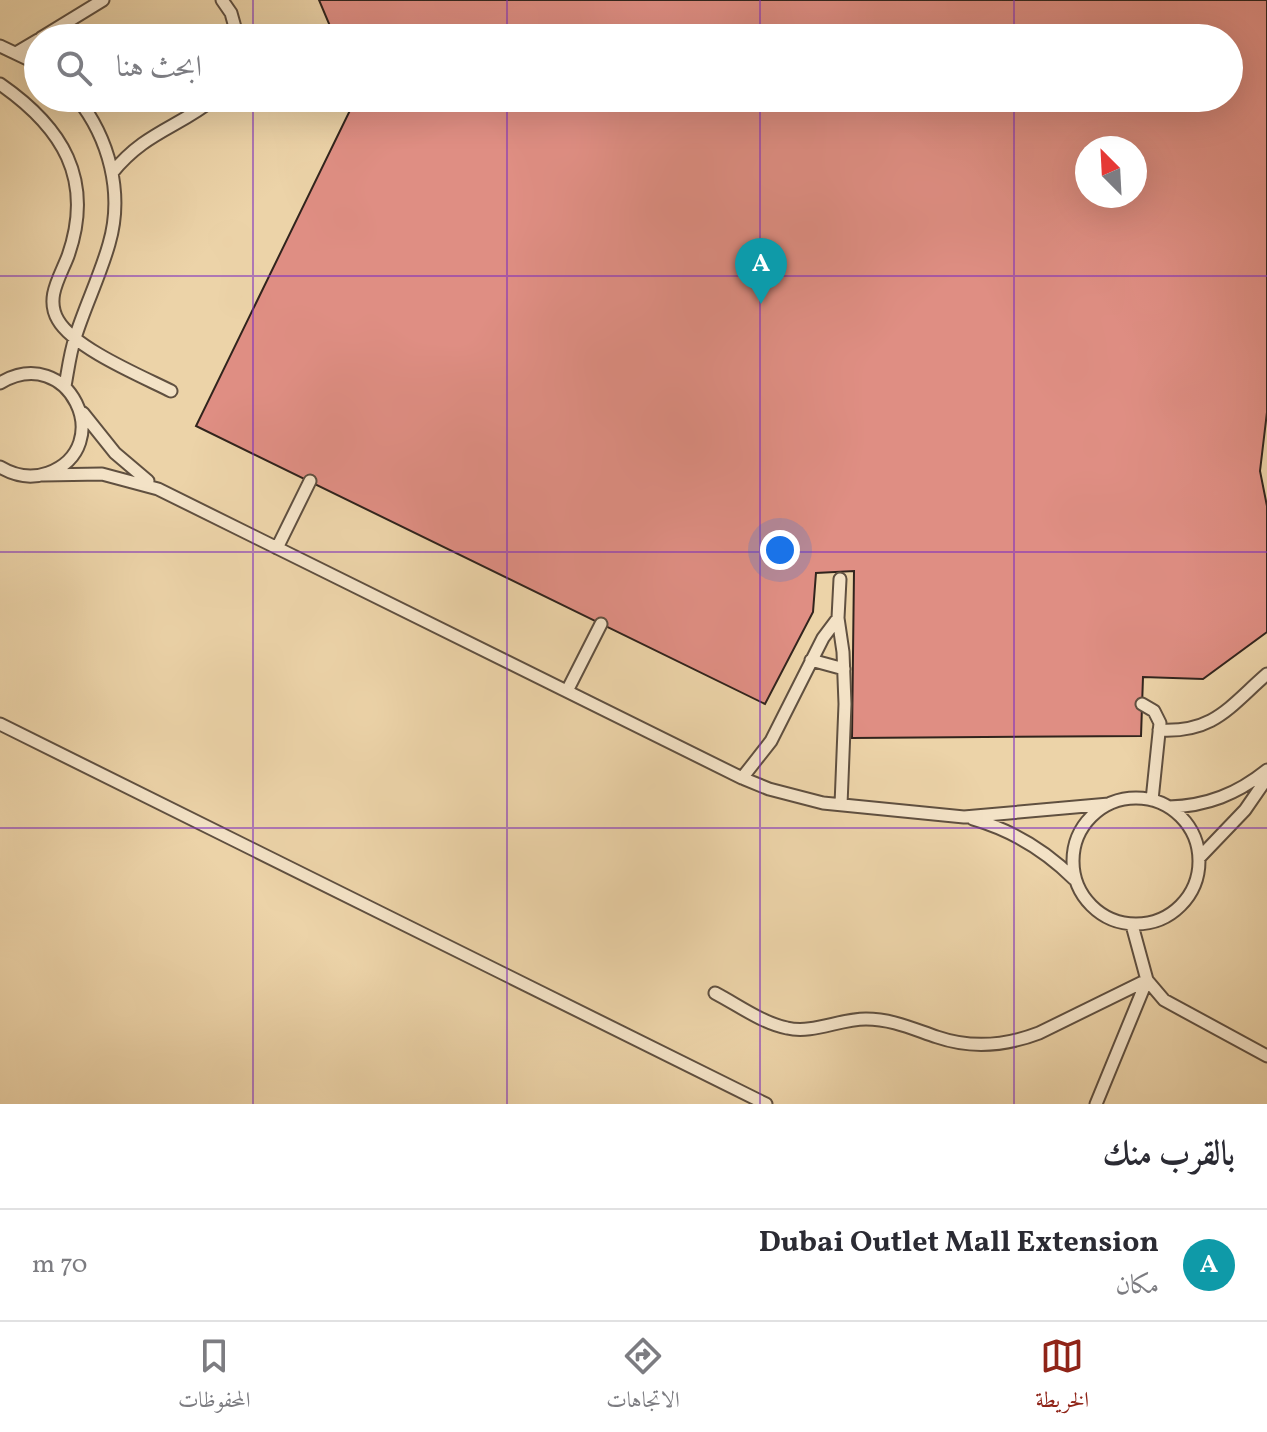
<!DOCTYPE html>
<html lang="ar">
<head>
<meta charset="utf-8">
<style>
  body { margin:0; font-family:Vollkorn,Amiri,serif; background:#f2f2f3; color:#2b2b33; direction:rtl }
  .compass { position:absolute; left:1075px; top:136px; width:72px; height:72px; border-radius:50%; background:#fff; box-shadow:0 8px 32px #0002; rotate:336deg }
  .you { position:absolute; left:780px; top:550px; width:28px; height:28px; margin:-20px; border:6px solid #fff; border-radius:50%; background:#1a73e8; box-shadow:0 0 0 12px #1a73e833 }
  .badge { display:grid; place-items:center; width:52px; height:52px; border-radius:50%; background:#8f2418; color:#fff; font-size:26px; font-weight:700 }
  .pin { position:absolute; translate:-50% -66px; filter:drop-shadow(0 2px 4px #0008) }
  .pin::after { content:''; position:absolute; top:42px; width:28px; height:24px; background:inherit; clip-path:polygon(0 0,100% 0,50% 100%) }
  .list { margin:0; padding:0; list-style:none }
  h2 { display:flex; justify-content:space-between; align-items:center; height:104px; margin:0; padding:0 32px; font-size:34px }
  h2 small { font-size:26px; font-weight:400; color:#7c7c81 }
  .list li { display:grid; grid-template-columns:52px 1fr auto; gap:24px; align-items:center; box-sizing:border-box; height:112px; padding:0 32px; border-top:2px solid #e1e1e2 }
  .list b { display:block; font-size:30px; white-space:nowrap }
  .list p { margin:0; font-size:26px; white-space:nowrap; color:#7c7c81 }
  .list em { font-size:26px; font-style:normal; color:#7c7c81 }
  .icon { flex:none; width:44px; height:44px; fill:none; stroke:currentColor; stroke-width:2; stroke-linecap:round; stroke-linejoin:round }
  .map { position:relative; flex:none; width:1267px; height:1104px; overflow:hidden; direction:ltr }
  .search { position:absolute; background:#fff; box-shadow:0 8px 32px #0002; left:24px; right:24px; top:24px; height:88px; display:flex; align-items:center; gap:20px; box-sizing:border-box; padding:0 28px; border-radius:44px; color:#7c7c81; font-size:30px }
  .sheet { height:216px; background:#fff }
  nav { display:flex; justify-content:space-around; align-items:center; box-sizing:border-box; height:112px; border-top:2px solid #e1e1e2; background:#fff; font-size:22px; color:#7c7c81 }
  nav a { display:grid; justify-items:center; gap:4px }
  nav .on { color:#8f2418 }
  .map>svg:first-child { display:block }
</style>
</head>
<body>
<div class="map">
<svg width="1267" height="1104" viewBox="0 0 1267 1104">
  <rect width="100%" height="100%" fill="#ecd3a8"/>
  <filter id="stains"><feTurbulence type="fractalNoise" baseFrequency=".0025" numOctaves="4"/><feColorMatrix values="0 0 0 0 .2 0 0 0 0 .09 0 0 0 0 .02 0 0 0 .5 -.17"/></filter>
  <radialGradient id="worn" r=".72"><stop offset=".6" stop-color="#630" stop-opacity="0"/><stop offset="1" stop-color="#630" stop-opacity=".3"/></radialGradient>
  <path fill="#df8e83" stroke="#31241d" stroke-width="2" fill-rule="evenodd" d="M319,0H1267V412L1260,471L1267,506V632L1203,679L1143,677L1141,736L852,738L854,571L816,573L813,612L765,704L196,426L356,98H1229V38H335ZM1087,148H1135V196H1087Z"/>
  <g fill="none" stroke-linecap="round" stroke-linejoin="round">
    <defs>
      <path id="service" d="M222,0L231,13L238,38
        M41,38L103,0
        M264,38L289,34L304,38
        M0,46L38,64
        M16,53L38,40
        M0,84C62,127 95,179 68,256C60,277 45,298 58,320C74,348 141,376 171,391
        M112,173C145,132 178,128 215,98
        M0,383C69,342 118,447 48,473C31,479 15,476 0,467
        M65,386C68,370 70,353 75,338C85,306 100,276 109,244C124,193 109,138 77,98
        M83,413L115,453L148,481
        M43,475L102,474L158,489L742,778L769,789L823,803L964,817L1109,804
        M277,548L310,481
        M840,579L838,618L843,652L845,704L841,805
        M811,660L844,669
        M567,691L601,624
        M1142,704L1154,711L1160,723L1152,800
        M0,724L766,1104
        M1159,730C1214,733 1229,707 1267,674
        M742,778L771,741L823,638L838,618
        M1073 861a63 63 0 1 1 126 0a63 63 0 1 1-126 0Z
        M1169,807C1207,806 1237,794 1267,770
        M973,819C1011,830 1046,851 1074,879
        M1199,858L1245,810L1267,778
        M1132,925L1147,980L1164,1000L1267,1056
        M715,993C738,1005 762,1023 787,1028C813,1034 839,1019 866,1019C892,1019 913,1029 937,1037C972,1049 1005,1046 1039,1033L1147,980
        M1096,1104L1147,980"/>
    </defs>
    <use href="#service" stroke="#605040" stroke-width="15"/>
    <use href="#service" stroke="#f3e2c6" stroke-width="11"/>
  </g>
  <path fill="none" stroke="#7b2cbf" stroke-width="2" stroke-opacity="0.55" d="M253,0V38M507,0V38M760,0V38M1014,0V38M253,98V1104M507,98V1104M760,98V1104M1014,98V1104M0,276H1267M0,552H1267M0,828H1267"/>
  <rect width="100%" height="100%" filter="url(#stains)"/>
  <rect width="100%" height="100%" fill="url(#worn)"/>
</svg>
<svg class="compass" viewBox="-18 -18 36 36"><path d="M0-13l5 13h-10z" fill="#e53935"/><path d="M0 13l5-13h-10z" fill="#7c7c81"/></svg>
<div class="you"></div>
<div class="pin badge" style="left:761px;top:304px;background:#0f9aa8">A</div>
<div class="search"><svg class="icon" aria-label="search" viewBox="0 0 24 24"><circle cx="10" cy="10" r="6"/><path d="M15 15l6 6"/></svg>ابحث هنا</div>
</div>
<section class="sheet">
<h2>بالقرب منك<small></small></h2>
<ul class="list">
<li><span class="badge" style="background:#0f9aa8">A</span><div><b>Dubai Outlet Mall Extension</b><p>مكان</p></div><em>70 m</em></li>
</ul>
</section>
<nav>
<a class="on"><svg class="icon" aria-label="map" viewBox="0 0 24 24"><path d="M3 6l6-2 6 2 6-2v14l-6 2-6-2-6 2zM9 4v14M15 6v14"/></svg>الخريطة</a>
<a><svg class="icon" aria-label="directions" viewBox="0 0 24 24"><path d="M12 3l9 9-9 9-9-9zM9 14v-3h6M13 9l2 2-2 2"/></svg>الاتجاهات</a>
<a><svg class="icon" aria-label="saved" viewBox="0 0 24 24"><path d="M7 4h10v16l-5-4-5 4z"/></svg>المحفوظات</a>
</nav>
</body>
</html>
